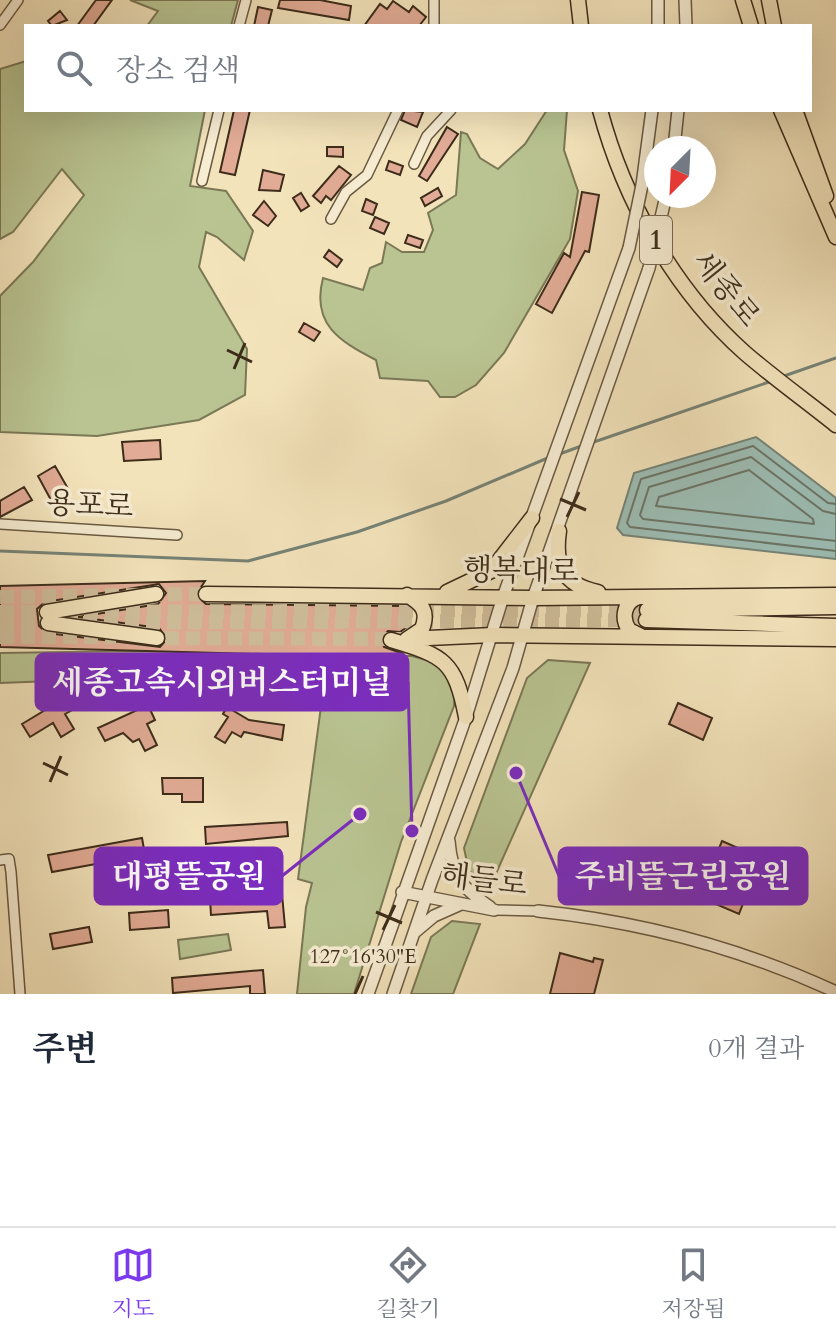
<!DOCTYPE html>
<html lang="ko">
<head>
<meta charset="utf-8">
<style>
  body { margin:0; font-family:Cardo,"Noto Serif KR",serif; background:#f6f6f7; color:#1f2937 }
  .compass { position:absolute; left:644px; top:136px; width:72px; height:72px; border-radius:50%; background:#fff; box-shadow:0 8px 32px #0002; rotate:204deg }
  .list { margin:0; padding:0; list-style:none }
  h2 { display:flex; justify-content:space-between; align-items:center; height:104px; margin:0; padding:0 32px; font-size:34px }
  h2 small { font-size:26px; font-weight:400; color:#747a83 }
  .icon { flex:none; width:44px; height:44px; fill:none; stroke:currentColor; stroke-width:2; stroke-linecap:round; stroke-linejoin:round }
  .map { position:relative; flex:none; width:836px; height:994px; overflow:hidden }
  .search { position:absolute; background:#fff; box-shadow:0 8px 32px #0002; left:24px; right:24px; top:24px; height:88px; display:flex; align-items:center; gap:20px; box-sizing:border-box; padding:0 28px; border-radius:0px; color:#747a83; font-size:30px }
  .sheet { height:232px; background:#fff }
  nav { display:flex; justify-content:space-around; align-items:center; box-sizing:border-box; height:112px; border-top:2px solid #e0e1e3; background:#fff; font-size:22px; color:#747a83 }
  nav a { display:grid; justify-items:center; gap:4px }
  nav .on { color:#7c3aed }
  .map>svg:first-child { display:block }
</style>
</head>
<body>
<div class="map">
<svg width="836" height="994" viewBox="0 0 836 994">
  <rect width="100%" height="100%" fill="#f3e3bb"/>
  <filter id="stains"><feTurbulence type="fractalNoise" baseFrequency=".0025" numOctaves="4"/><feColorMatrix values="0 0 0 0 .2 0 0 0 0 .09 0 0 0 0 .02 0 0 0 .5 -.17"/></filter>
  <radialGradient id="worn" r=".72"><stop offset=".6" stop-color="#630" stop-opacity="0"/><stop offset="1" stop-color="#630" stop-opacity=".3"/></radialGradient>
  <path fill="#b9c492" stroke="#7b7856" stroke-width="2" d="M130,0H238L231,26H147L158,11Z
    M26,61V110H205L190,186L226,191L253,231L244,260L217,237L206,232L199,267L247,349L245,395L199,420L97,436L0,432V296L33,262L84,195L62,169L13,232L0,239V69Z
    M547,110H567L564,150L578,191L570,239L504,353L476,385L455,397H440L428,381L380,378L376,360C339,341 311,324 323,278L363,290L370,268L382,263L386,242L402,252H424L433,230L428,213L456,195L461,132L467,134L480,158L498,169L525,144Z
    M134,651L412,656L440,664L455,691L454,706L401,842L354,994H297L306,907L312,883L298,879L324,684L78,680L0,683V653Z
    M548,660L590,663L494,878L469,872L464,848L527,678Z
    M452,921L480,924L453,994H411L431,937Z
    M228,934L231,950L180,959L178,940Z"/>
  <path fill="#9cbdb4" stroke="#768376" stroke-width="2" d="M756,437L836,498V559L623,535L617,528L634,473Z"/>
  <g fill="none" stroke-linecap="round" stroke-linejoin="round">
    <path stroke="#6c7467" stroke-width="2" d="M749,470L813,519L814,524L656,506L659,497Z
      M836,504L828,503L753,446L641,479L627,523L630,527L836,551
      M836,514L823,511L751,457L649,487L640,515L643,519L836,541"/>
    <path stroke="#768376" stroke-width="3" d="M784,376L836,358
      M591,443L769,382
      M557,455L584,445
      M0,551L248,561L357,532L446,501L550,457"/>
  </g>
  <path fill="#e1ab95" stroke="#3d2c1a" stroke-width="2" fill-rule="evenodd" d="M96,0H112L93,26H77Z
    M280,0H320L351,6L349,20L278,8Z
    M393,1L409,12L413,6L426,17L419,26H364L380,4L387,9Z
    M258,7L272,10L268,26H254Z
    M60,11L67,20L52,26L48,21Z
    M234,110H250L235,175L220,172Z
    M405,110L423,112L417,127L401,120Z
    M447,127L458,134L427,181L419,176Z
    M327,147H343V157L327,156Z
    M389,161L403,166L400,175L386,170Z
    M339,166L351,175L331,200L326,196L321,203L313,196Z
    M263,170L284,175L280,191L259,190Z
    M438,188L442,196L425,206L421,198Z
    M582,192L599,195L589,252L585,251L552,313L536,304L564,253L570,257Z
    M301,193L309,206L301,211L293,198Z
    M366,199L377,204L373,215L362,211Z
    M264,201L276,216L268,226L253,215Z
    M375,217L389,223L384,234L370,228Z
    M408,235L423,240L420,248L405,243Z
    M329,250L342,260L337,267L324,257Z
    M304,323L320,332L314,341L299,332Z
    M160,440L161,459L124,461L122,442Z
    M55,466L70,492L52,502L38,476Z
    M24,487L32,500L0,517V501Z
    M205,581L196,595L206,604L406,606L407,627L400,632L388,631L381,638L384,647L404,654L335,656L0,647V586ZM159,584L166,593L158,604L78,617L159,628L167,639L160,647L47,633L39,626L37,609L45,602Z
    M67,697L74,709L65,714L74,729L61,737L53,723L30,737L22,724Z
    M678,703L712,718L703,740L669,724Z
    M148,705L155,720L147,724L157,745L145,751L139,739L133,742L123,733L105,741L98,728Z
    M227,707L249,720L284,725L282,740L244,732L241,737L232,732L225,743L215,737L228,717L223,714Z
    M162,778H203V802H182V794H163Z
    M287,822L288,836L206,844L205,827Z
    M142,838L145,855L52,872L48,855Z
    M722,841L765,860L755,882L713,863Z
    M703,884L744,901L739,914L697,896Z
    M282,894L285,927L269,928L267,911L211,915L210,899Z
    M168,910L169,927L130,930L129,913Z
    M89,927L92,942L53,949L50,934Z
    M560,953L593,962L594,958L603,960L594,994H550Z
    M263,970L265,994H250V986L173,993L172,978Z"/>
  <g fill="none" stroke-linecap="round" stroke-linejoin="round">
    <path stroke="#cfbe9b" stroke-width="14" stroke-dasharray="14 7" stroke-linecap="butt" d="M0,597L206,594
      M0,612L647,610
      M0,623H58
      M83,623L646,620
      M0,637H116
      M144,638L404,639"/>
    <defs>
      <path id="minor" d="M434,0V26
        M0,25L18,0
        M239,26L246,0
        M414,164L427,136L451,110
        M202,181L219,110
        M331,219L346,192L367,175L398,110
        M0,524L177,535
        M0,860L9,859L11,872L20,994
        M494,910L538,911"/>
      <path id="tertiary" d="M658,0V26
        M685,0L686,26
        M674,148L678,110
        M642,185L652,110
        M449,841C452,877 461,887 490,907
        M402,892L494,910
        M538,911C643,922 741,948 836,992
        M415,932L434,916L461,904
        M368,994L466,717L503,597L629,248
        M393,994L432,880L513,668L533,598L649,268"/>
      <path id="trunk" d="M578,0L581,26
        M743,0L751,26
        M769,0L774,26
        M600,110C624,200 674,290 745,353C774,378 806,401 836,425
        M781,110L836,237
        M795,110L826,196
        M559,531C554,565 563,585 598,592
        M447,592L491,571L532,518
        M206,594L533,598L836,595
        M639,597C624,601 621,618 629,630L641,636
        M647,610L836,607
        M47,612L156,594
        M646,620L836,626
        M48,623L157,638
        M407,639L493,635L836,639
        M407,639L422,629C429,611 422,604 407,595
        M391,640C445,656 455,661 466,717"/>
    </defs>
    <use href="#minor" stroke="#6a5a42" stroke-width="12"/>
    <use href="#tertiary" stroke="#6a5a42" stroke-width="14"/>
    <use href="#trunk" stroke="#3d2c1a" stroke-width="17"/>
    <use href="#minor" stroke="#f7edd3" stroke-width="9"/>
    <use href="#tertiary" stroke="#f7edd3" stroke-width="11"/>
    <use href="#trunk" stroke="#f3e3bb" stroke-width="14"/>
    <defs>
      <path id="tertiary-bridge" d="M629,248L642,185
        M649,268L666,196"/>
    </defs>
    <use href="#tertiary-bridge" stroke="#6a5a42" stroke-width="14" stroke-linecap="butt"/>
    <use href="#tertiary-bridge" stroke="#f7edd3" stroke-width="11"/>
  </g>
  <path fill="none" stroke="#3d2c1a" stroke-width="3" d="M227,350L252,362M234,369L245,343M560,499L586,510M567,517L579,492M43,763L68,775M50,782L61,756M376,912L402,923M383,930L395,905M355,994L363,976"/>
  <g text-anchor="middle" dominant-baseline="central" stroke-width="7" stroke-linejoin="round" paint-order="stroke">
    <rect fill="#f7edd3" stroke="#756652" stroke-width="2" x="640" y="216" width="32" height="48" rx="6"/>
    <g font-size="28" font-weight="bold" fill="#3d2c1a">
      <text x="656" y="240">1</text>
    </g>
    <g font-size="30" fill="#3d2c1a" stroke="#f7edd3">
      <text transform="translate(726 289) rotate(51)">세종로</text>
      <text transform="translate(90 505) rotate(3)">용포로</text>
      <text transform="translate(521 571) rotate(1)">행복대로</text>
      <text transform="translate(484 880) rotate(7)">해들로</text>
    </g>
  </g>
  <g font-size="20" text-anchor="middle" fill="#3d2c1a" stroke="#f7edd3" stroke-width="7" stroke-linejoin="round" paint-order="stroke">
    <text x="363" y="963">127°16'30"E</text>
  </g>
  <path fill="none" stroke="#7b2cbf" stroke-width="3" d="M412 831L408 682M360 814L282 876M516 773L559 876"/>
  <g fill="#7b2cbf" stroke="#f7edd3" stroke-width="3">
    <circle cx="412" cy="831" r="8"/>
    <circle cx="360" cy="814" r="8"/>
    <circle cx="516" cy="773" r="8"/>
  </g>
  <g fill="#7b2cbf" stroke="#7b2cbf" stroke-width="3">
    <rect x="36" y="654" width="372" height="56" rx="8"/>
    <rect x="95" y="848" width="187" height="56" rx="8"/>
    <rect x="559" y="848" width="248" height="56" rx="8"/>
  </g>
  <g font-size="32" text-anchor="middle" font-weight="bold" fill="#fff">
    <text x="222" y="693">세종고속시외버스터미널</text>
    <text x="189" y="887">대평뜰공원</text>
    <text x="683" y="887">주비뜰근린공원</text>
  </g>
  <rect width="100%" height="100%" filter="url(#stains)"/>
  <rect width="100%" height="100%" fill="url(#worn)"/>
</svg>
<svg class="compass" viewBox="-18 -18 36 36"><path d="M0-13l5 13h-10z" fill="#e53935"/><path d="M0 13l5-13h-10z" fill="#747a83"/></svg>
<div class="search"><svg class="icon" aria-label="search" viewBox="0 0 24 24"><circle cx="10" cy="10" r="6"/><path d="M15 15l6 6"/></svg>장소 검색</div>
</div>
<section class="sheet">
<h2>주변<small>0개 결과</small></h2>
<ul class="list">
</ul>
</section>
<nav>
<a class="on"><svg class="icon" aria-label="map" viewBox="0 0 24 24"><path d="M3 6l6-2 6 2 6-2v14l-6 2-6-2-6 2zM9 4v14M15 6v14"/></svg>지도</a>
<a><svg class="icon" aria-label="directions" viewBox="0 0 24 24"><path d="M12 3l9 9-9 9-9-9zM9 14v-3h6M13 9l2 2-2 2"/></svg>길찾기</a>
<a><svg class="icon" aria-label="saved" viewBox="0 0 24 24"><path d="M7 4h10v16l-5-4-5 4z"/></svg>저장됨</a>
</nav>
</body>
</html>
